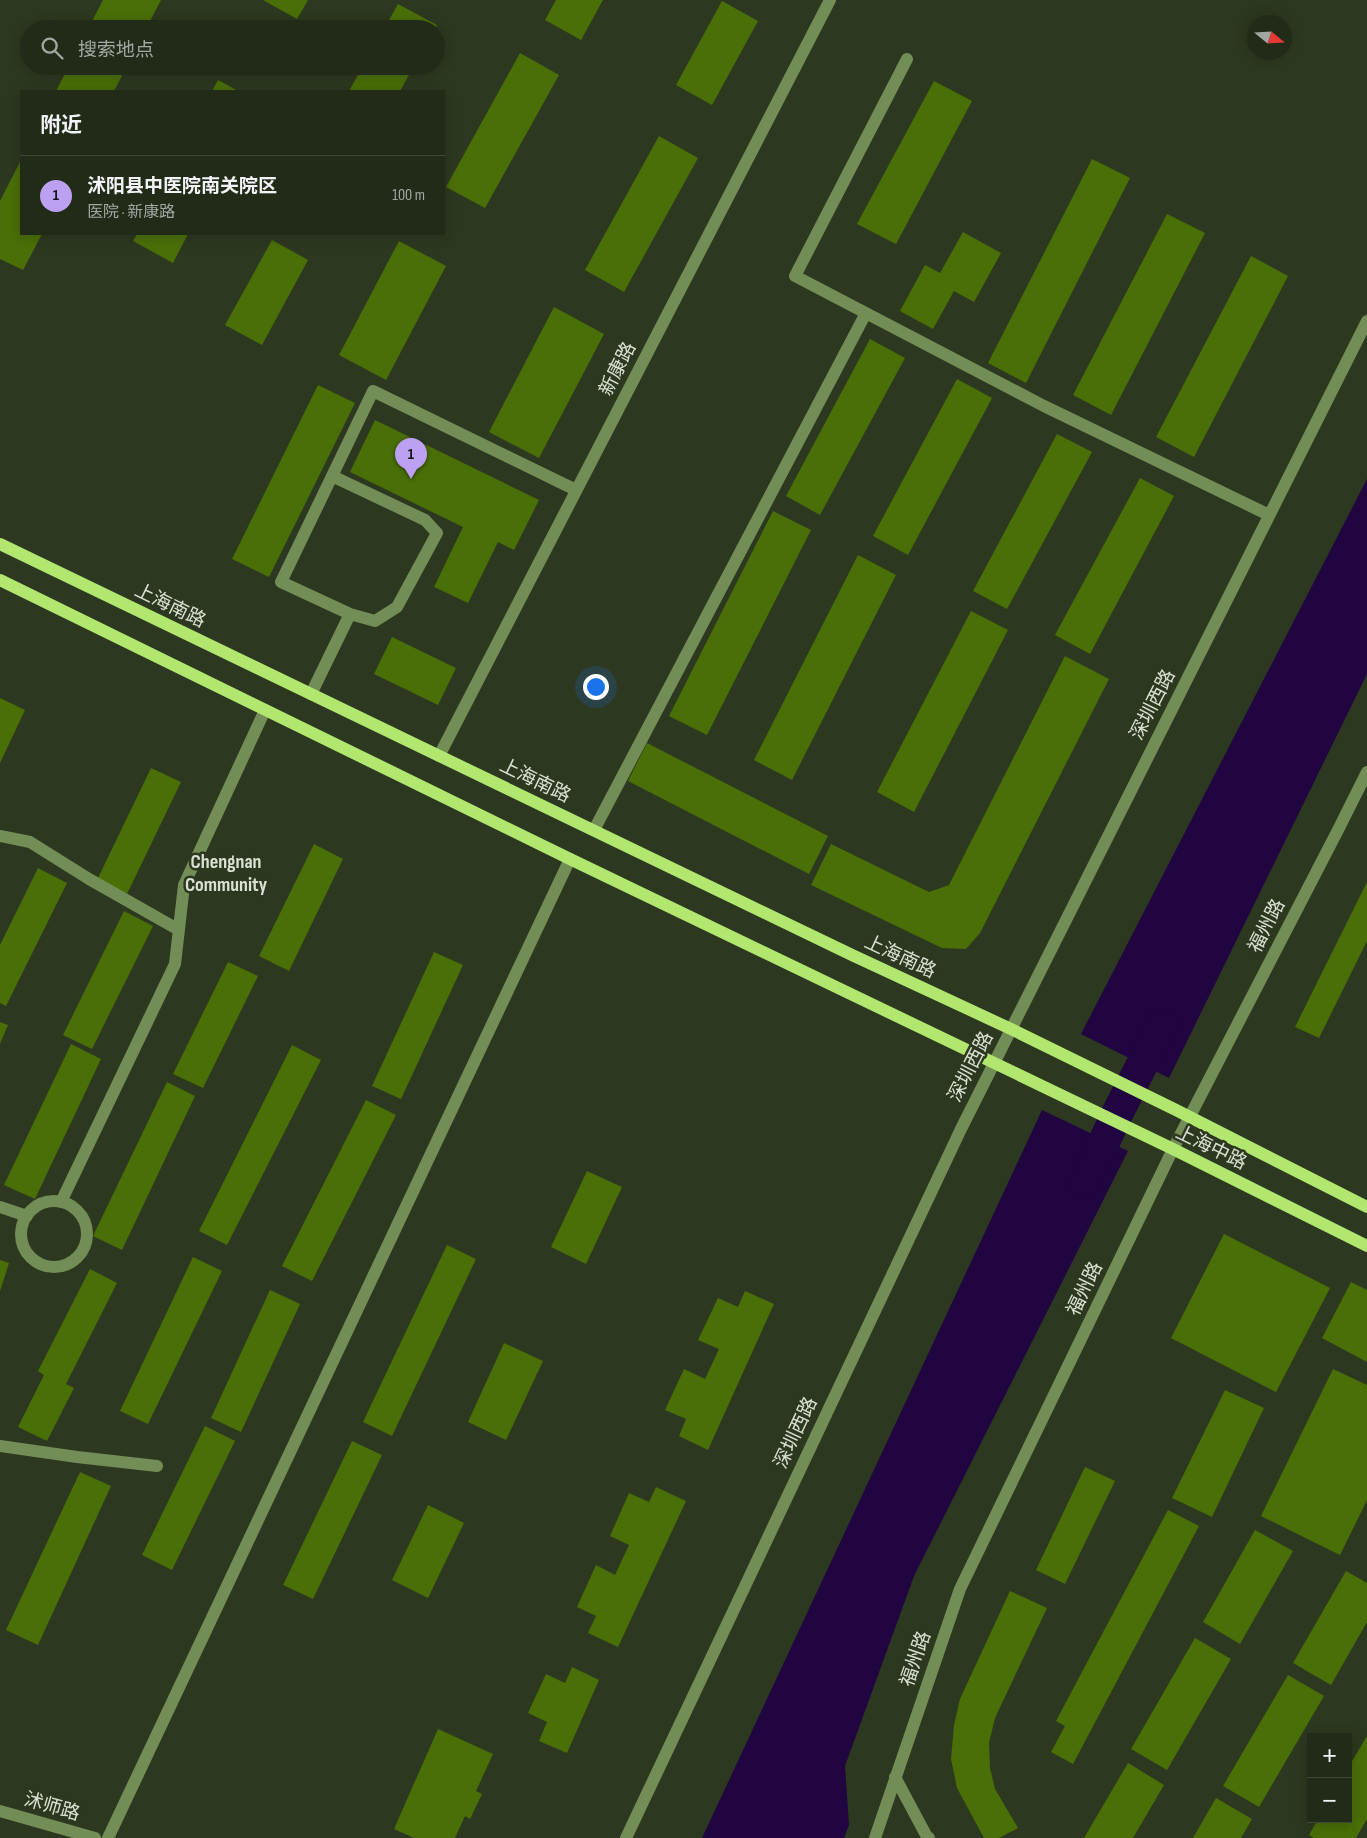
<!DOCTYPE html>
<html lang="zh">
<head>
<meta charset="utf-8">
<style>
  body { margin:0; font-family:"Sofia Sans Condensed","Noto Sans SC",sans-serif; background:#2a3221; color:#f1f3f6 }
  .controls { position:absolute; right:15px; bottom:15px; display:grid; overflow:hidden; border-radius:0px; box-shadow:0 2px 12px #0003 }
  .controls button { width:45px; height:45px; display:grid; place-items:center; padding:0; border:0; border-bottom:1px solid #3f4637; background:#222a18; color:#f1f3f6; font:25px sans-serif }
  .compass { position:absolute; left:1247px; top:15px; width:45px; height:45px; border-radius:50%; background:#222a18; box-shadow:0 2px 12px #0003; rotate:108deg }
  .you { position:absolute; left:595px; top:686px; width:18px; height:18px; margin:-12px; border:4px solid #fff; border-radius:50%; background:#1a73e8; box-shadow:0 0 0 8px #1a73e833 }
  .badge { display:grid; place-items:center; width:32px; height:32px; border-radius:50%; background:#bca0f2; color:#111; font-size:16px; font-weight:700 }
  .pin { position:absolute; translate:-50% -41px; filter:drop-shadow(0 1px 2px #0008) }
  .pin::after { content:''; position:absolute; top:26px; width:18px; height:15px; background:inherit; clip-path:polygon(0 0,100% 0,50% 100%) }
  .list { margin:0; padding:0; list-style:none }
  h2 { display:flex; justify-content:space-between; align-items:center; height:65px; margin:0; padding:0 20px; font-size:21px }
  h2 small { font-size:16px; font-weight:400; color:#a2a7a2 }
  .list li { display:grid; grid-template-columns:32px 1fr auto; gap:15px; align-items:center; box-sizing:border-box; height:80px; padding:0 20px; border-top:1px solid #3f4637 }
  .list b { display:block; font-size:19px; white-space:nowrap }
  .list p { margin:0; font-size:16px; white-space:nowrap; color:#a2a7a2 }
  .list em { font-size:16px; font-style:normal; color:#a2a7a2 }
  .icon { flex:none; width:28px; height:28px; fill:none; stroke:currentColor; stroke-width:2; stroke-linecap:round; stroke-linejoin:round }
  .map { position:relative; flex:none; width:1367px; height:1838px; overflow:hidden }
  .search { position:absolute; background:#222a18; box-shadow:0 2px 12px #0003; left:20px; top:20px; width:425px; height:55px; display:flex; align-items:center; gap:12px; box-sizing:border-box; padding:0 18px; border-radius:28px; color:#a2a7a2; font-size:19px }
  .panel { position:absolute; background:#222a18; box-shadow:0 2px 12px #0003; left:20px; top:90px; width:425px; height:145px; border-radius:0px }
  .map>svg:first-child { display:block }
</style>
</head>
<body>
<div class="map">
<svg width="1367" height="1838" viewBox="0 0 1367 1838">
  <rect width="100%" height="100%" fill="#2d3820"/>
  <path fill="#200541" d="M1367,479V674L1169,1078L1081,1034Z
    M1042,1110L1128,1151L914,1576L845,1766L849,1825L844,1838H702Z"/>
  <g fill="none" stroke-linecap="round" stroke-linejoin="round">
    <path stroke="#200541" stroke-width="32" d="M1086,1181L1116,1116L1162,1025"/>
  </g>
  <path fill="#4a6f07" d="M103,0H161L146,29H88Z
    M263,0H308L297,19Z
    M556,0H603L581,40L545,20Z
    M722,1L758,21L712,105L676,85Z
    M398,4L437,25L435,29H384Z
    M520,53L559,75L485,208L446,187Z
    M69,66H127L114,91H56Z
    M363,66H414L400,91H349Z
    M218,80L238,91H212Z
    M934,81L972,101L896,244L857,224Z
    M659,136L698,158L624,292L585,270Z
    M1092,159L1130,178L1026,383L988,363Z
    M21,160V234H42L23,270L0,259V201Z
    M1167,214L1205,233L1111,415L1073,395Z
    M963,232L1001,253L974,302L954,291L933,329L900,311L925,265L940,273Z
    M137,234H188L173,263L133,241Z
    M272,240L308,260L262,345L225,325Z
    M399,241L446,266L386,380L339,355Z
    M1251,256L1288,276L1194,457L1156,437Z
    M554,307L604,334L539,458L489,432Z
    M870,339L905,358L820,515L786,496Z
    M957,379L992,398L908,555L873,536Z
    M318,385L355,403L269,577L232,559Z
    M375,420L539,500L514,550L498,542L468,603L434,587L463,527L350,472Z
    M1057,434L1092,452L1007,609L973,591Z
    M1140,478L1174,496L1090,654L1055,635Z
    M773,511L811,530L707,735L669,716Z
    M858,555L896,575L792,780L754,760Z
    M971,611L1008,630L914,812L877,792Z
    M392,637L456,668L438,705L374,674Z
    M1065,656L1109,679L980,933L966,949L942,948L811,885L831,844L929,892L949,885Z
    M0,698L25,710L0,763Z
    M647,743L828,836L809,874L628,781Z
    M151,768L181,782L127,894L97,880Z
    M314,844L343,859L289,971L259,956Z
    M38,868L67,883L6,1006L0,1003V945Z
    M1367,882V941L1319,1038L1295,1027Z
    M124,911L153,926L92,1049L63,1035Z
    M434,952L463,965L401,1099L372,1086Z
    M228,962L258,976L203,1088L173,1074Z
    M0,1022L8,1025L0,1044Z
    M71,1044L101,1059L35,1199L4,1185Z
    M292,1045L321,1060L227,1245L199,1231Z
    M167,1082L195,1096L122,1250L93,1236Z
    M366,1100L396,1115L312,1281L282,1266Z
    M587,1171L622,1187L586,1264L551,1247Z
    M1224,1234L1330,1288L1276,1392L1171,1338Z
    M447,1245L476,1259L392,1436L363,1422Z
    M193,1257L222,1271L148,1424L120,1411Z
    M0,1260L9,1263L0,1291Z
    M90,1269L117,1283L66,1384L74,1388L47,1441L18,1427L44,1375L38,1371Z
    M1351,1282L1367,1290V1362L1322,1338Z
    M270,1290L300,1304L241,1432L211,1418Z
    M745,1291L774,1304L708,1450L679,1436L686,1419L665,1410L684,1369L705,1379L719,1349L698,1340L718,1298L738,1307Z
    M504,1343L543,1361L506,1440L468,1422Z
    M1333,1369L1367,1385V1500L1340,1555L1261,1516Z
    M1225,1390L1264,1408L1212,1517L1172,1498Z
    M205,1426L235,1441L172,1570L142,1555Z
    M352,1441L382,1455L313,1599L283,1585Z
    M1085,1467L1115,1481L1065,1584L1036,1570Z
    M80,1472L111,1486L38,1645L6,1630Z
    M656,1487L686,1501L618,1647L588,1633L596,1616L577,1607L596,1565L615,1575L629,1545L610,1536L629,1493L649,1502Z
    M428,1505L464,1523L428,1598L392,1580Z
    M1168,1510L1199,1526L1073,1764L1051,1752L1065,1726L1056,1721Z
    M1255,1530L1293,1551L1240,1644L1203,1622Z
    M1346,1571L1367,1583V1622L1331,1685L1293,1663Z
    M1010,1591L1047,1608L995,1718L989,1743L990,1768L995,1789L1018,1828L999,1838H984L957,1788L951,1759L954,1725L960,1699Z
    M1195,1638L1231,1659L1167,1770L1131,1749Z
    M572,1667L599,1680L567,1753L539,1741L547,1722L528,1713L546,1674L565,1683Z
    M1288,1675L1324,1696L1259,1807L1223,1786Z
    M438,1729L493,1754L476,1791L482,1794L470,1819L465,1816L455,1838H414L394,1829Z
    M1367,1736V1819L1356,1838H1314L1309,1835L1318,1819H1348V1768Z
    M1128,1763L1164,1785L1133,1838H1084Z
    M1216,1798L1252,1819L1241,1838H1193Z"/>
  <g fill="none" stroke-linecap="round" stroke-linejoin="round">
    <path stroke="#738d56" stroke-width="12" d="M907,59L795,276L1044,406L1269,515
      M332,476L425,520L437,533L397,607L375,621L350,614
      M311,694L350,614L281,582L373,391L576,490
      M439,756L830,0
      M594,830L866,313
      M0,836L30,842L89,879L179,930
      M21 1234a33 33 0 1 1 66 0a33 33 0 1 1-66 0Z
      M61,1202L175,964L184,885L265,710
      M0,1207L27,1216
      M0,1446L77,1457L157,1466
      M895,1777L926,1835L929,1838
      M0,1811L95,1838
      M108,1838L570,859
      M626,1838L961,1129L1367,321
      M875,1838L960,1589L1173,1149L1338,830L1367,772"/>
    <path stroke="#b1e76f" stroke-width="12" d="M0,544L852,955L1011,1029L1176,1110L1367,1207
      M0,580L570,859L1173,1149L1367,1246"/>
  </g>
  <g text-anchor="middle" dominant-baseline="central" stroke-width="5" stroke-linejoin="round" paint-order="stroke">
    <g font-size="19" fill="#dae1d2" stroke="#2d3820">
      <text transform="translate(618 369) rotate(-63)">新康路</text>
      <text transform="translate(170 606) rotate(26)">上海南路</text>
      <text transform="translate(1153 705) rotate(-63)">深圳西路</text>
      <text transform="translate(535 781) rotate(26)">上海南路</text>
      <text transform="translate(1267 926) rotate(-63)">福州路</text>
      <text transform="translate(900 957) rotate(25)">上海南路</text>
      <text transform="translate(971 1067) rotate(-63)">深圳西路</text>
      <text transform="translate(1211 1148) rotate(26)">上海中路</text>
      <text transform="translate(1085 1289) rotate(-64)">福州路</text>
      <text transform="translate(796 1433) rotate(-65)">深圳西路</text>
      <text transform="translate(916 1659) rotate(-71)">福州路</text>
      <text transform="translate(52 1807) rotate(16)">沭师路</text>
    </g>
    <g font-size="20" font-weight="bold" fill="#dae1d2" stroke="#2d3820">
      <text x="226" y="862">Chengnan<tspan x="226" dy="23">Community</tspan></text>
    </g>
  </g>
</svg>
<div class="controls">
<button>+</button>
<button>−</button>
</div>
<svg class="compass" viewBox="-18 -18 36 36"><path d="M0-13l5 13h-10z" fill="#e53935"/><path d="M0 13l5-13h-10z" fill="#a2a7a2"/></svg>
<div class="you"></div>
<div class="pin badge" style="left:411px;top:479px">1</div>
<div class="search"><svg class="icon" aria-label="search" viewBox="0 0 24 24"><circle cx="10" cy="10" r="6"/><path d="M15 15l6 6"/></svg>搜索地点</div>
<section class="panel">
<h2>附近<small></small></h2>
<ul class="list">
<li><span class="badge">1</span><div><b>沭阳县中医院南关院区</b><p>医院 · 新康路</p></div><em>100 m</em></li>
</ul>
</section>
</div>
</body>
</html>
